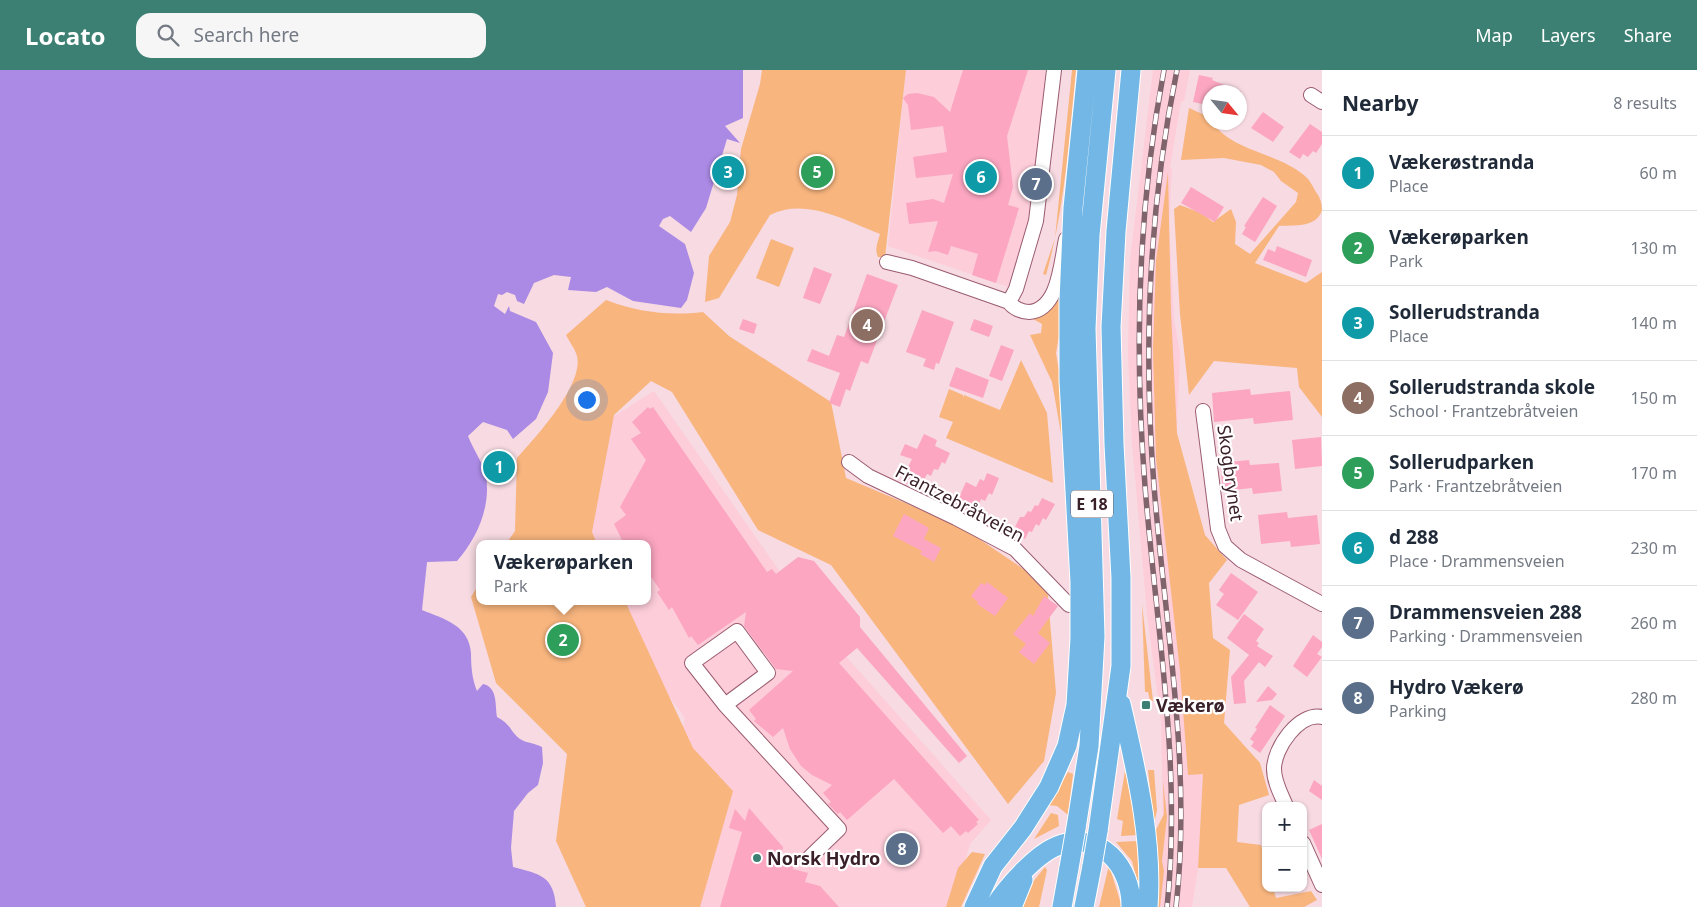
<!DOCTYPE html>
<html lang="en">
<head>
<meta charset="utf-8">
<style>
  body { margin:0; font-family:"Noto Sans",sans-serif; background:#f6f6f7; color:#1f2937 }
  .controls { position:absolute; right:15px; bottom:15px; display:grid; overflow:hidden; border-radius:10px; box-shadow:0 1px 4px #0004 }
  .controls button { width:45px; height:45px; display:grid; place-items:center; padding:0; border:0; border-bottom:1px solid #e0e1e3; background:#fff; color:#1f2937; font:25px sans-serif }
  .compass { position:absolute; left:1202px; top:15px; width:45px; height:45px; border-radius:50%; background:#fff; box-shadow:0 1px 4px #0004; rotate:119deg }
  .you { position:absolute; left:586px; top:329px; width:18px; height:18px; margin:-12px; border:4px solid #fff; border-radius:50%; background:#1a73e8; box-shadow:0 0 0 8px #1a73e833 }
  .badge { display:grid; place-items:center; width:32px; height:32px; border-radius:50%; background:#3c8073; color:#fff; font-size:16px; font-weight:700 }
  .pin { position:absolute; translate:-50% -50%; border:2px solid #fff; box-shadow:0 1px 5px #0006 }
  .popup { position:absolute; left:476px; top:470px; width:175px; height:65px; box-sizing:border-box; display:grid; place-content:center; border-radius:10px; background:#fff; filter:drop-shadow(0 1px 4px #0005); font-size:16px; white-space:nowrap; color:#747a83 }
  .popup b { font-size:19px; color:#1f2937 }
  .popup::after { content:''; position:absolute; left:50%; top:100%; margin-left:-10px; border:10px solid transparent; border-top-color:#fff }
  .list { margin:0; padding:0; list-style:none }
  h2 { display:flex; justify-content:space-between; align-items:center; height:65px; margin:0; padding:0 20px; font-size:21px }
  h2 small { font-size:16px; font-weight:400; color:#747a83 }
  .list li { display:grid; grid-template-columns:32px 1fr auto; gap:15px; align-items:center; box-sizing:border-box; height:75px; padding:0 20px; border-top:1px solid #e0e1e3 }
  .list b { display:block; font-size:19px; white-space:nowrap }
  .list p { margin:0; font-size:16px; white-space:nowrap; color:#747a83 }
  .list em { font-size:16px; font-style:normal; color:#747a83 }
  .icon { flex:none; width:28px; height:28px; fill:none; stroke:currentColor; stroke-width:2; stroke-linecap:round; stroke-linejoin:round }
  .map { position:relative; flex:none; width:1322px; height:837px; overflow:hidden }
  header { display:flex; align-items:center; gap:30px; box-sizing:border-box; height:70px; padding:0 25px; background:#3c8073; color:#fff }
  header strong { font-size:24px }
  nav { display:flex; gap:28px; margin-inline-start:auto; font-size:18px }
  .search { width:350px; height:45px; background:#f6f6f7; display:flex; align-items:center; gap:12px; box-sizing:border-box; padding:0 18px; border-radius:15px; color:#747a83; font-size:19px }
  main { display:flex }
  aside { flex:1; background:#fff }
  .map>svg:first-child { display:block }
</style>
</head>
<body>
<header>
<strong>Locato</strong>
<div class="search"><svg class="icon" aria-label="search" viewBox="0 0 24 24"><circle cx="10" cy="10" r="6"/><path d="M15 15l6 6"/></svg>Search here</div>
<nav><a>Map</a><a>Layers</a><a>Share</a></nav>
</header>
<main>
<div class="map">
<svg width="1322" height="837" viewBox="0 0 1322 837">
  <rect width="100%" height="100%" fill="#f7dae2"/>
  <path fill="#fdcdda" d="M906,0H1045L1038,157L1021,221L888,176Z
    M1153,0H1190L1184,31H1181L1170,98L1172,99L1169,155L1174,250L1180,282L1176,380L1203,704L1198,798L1192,837H1156L1163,751L1161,651L1147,544L1132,373L1128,283L1130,190Z
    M654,321L787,512L828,566L991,750L970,774L951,837H699L671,706L685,648L599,531H647V474H558L590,361Z"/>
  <path fill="#f8b57e" d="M762,0H906L885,187H878C874,179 878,172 880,164C846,151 806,127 770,145L719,228L705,232L709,186L730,152L737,125L741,79L760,14Z
    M1072,0H1076C1069,69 1065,138 1046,205L1043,204L1055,168Z
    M1189,38L1209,47L1210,52L1213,53C1232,81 1279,83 1305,106C1310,110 1313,117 1316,122C1320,127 1322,133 1322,140C1317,158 1293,155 1279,156L1255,193L1306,213L1322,202V347L1299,317L1297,298L1214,291L1189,325L1180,244L1174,139L1180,135L1201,143L1213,152L1231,139L1236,152L1235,174L1250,184L1296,132L1298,123L1281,111L1274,102L1261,95L1224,88L1181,90Z
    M1168,102L1171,242L1177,363L1205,465L1227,490L1209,513L1213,568L1230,580L1224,653L1260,693L1269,725L1239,735L1237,772L1261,775L1266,793V818H1273L1276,828L1311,821L1317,830L1304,837H1250L1226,798H1198L1203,704L1188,705L1180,601L1156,388L1153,280L1156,191Z
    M771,169L794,178L779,217L756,208Z
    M1067,176L1065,233L1056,283L1062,319L1067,398L1052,312L1030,265L1041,263L1042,254L1033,249L1058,226Z
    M606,230C638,242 668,246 703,242L729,266L831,332L846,408L960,456L1047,515L1056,623L1044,691L1008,734L831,495L758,460L672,322L651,311L614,345L592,462L597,474H506L515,461L517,388C535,368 584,315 577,286C575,279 569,271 566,265Z
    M1021,290L1047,343L1053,413L946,368L953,352L939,347L949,319L963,325V328L964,325L1000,340Z
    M479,514V531H625L693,678L733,721L700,837H586L556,771L567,684L496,613L471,527Z
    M1142,534L1153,631H1150L1148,622H1145Z
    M1148,700H1154L1157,740L1154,754Z
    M1125,701L1137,747L1138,765L1121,766L1123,751L1117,749Z
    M1068,702L1073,704L1068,745L1057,736L1048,735Z
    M1163,711L1167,747L1162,791L1164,801L1160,837H1156L1159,797L1155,762L1164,744Z
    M1051,743L1058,745L1059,756L1034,769Z
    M1138,771L1140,822L1132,791L1116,772Z
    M972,782L985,784L961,837H946L958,798Z
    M1109,795L1122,837H1099Z
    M1045,797L1047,800L1039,837H1022L1032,813Z"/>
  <path fill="#aa8ae4" d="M0,0H743V48L725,56L740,73L727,69L706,138L691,162L670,146L663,149L659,156L685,174L694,203L687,230L681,238L633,231L607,217L596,222L568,220L571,207L554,205L534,213L524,234L517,231L515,225L507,222L502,225L498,224L494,236L505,244L509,236L510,241L536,252L553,283L548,322L536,349L513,369L507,360L483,352L468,366C473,379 483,393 486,406C491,437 477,468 457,491L427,492L422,540C444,549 469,555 471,583C471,596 472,609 477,621L483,614C498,617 495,636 497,647C512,655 510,662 520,669C526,673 535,673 542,677L543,693L538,715L528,723L514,741L511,778L513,797C540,804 554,806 556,837H0Z"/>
  <path fill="#fca6c1" d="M963,0H1028L1007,66L1013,117L1008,135L1019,138L996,213L972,205L978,184L951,176L948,185L936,181L928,182L938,151L909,154L906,133L933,129L944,133L953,104L916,108L913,87L947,82L943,56L911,60L908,35L903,28L908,24L917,23L934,27L950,42Z
    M1199,5L1213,8L1212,10L1242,22H1210L1207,35L1193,32Z
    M1263,42L1284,57L1273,72L1251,58Z
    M1310,54L1322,62V74L1316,83L1313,81L1308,87L1303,84L1300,89L1289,82Z
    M1191,117L1224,137L1215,152L1181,133Z
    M1263,127L1277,136L1255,172L1242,164L1246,157L1244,156Z
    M1277,176L1312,190L1306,207L1263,190L1268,179L1275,182Z
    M814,197L832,204L820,234L803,228Z
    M867,204L898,215L868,294L861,291L850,321L846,319L840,337L829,333L840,303L807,291L812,279L829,286L837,265L844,267Z
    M922,240L954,252L939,294L936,293L934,300L923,296L926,289L906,282Z
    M743,249L757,254L754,264L739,259Z
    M974,249L993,256L989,267L970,260Z
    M1001,275L1014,280L1002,311L989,306Z
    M956,297L989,310L983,328L949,316Z
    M1250,319L1251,325L1290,321L1293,350L1254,354L1253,348L1214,352L1212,323Z
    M648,337L650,339L653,337L767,502L772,499L776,504L798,487L814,491L860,547V557L967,686L959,693L857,578L839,593L979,750L976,752L978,754L968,763L966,761L960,766L951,756L943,763L894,709L847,750L840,742L838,744L828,734L831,732L823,723L832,715L812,705L801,696L790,679L783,658L773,667L754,651L756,649L749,640L793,601L776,599L744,556L746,542L698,575L691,566L689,568L672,537L669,540L657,522L660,520L647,501V474H624L614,454L626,445L620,437L646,390L631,369L641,363L632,352Z
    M924,364L937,370L935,376L950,383L945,394L942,392L938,400L934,399L931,406L927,404L923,412L920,410L916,418L901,411L912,389L900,385L905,374L917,379Z
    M1321,367L1322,396L1295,399L1292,370Z
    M1249,390L1250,395L1279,393L1282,421L1253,424L1252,418L1223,421L1220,393Z
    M987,403L999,408L992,425L989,423L985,431L981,429L978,437L974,436L971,443L955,436L966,412L976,417L980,409L984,411Z
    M1042,428L1055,434L1046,450L1043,448L1039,456L1036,454L1032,462L1029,461L1025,469L1012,463L1020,447H1024L1028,441L1031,442L1035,435L1038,436Z
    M1287,442L1288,448L1317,445L1320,474L1291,477L1290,471L1261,474L1258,445Z
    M904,444L929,458L924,469L941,478L934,492L920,484L922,481L893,466Z
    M1231,503L1258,522L1238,550L1216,535L1224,524L1219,520Z
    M987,512L1008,528L995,546L977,534L978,532L971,526L981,513L985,515Z
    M1044,526L1058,536L1038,563L1050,573L1034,594L1019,582L1026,574L1013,564L1030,543L1033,546Z
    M1244,544L1264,559L1256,571L1259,573L1257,576L1273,586L1265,597L1259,592L1244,611L1246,633L1234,634L1231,607L1249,585L1227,568Z
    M1313,565L1322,572V577L1317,584L1322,587L1307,607L1293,596Z
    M1268,616L1277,624L1272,630L1256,632Z
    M1270,635L1285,646L1260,683L1251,676L1254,672L1250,669L1257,659L1255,658Z
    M1314,710L1322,716V730L1309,721Z
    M749,738L783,777L781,787L795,790L793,799L808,803L805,812L820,816L839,837H720L742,762L729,758L735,739L745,751Z
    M1322,754V789L1309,760Z"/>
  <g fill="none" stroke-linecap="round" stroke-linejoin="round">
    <defs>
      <path id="minor" d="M1054,0L1036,151L1016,219L1009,232C1013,238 1022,242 1029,242C1059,240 1061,192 1066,169
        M1311,25L1322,32
        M887,192L912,198L1009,232
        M1203,341L1218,459L1225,476L1241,490L1322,534
        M849,392L868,406L956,448L1015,479L1069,535
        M725,635L768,603L737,561L692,593L725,635L839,759L810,787
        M1286,736C1281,724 1274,712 1274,699C1274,678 1299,642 1322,647
        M1303,773L1322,815"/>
      <path id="highway" d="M1121,634C1136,700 1153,768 1148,837
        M1076,758L1089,676L1095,566L1086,259L1090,165L1106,0
        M1098,761L1121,596V508L1114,374L1111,257L1116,161L1131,0
        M974,837L993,796L1023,758L1049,717L1067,676L1076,635L1080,568V512L1069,311V231L1073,138L1087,0
        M994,837C1007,817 1035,785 1057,776C1100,759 1132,797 1131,837
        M1012,837L1023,810
        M1062,837L1069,798
        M1084,837L1092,796"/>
    </defs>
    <use href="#minor" stroke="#9b5c70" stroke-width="16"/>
    <use href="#highway" stroke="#fff" stroke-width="21"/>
    <use href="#minor" stroke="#fff" stroke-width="14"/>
    <use href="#highway" stroke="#72b7e5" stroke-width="19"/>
    <defs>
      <path id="rail" d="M1164,0C1138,137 1134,278 1145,416C1156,556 1182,697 1167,837
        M1176,837C1192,696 1165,556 1154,416C1143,277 1149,137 1177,0"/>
    </defs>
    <use href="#rail" stroke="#7f646c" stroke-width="5.5"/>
    <use href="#rail" stroke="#fff" stroke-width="4" stroke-dasharray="11" stroke-linecap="butt"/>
    <defs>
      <path id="highway-bridge" d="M1092,796L1098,761
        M1069,798L1076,758"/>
    </defs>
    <use href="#highway-bridge" stroke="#fff" stroke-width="21" stroke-linecap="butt"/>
    <use href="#highway-bridge" stroke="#72b7e5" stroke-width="19"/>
  </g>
  <g fill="#3c8073" stroke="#fff" stroke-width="2">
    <rect x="1141" y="630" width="10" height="10" rx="2.5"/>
    <circle cx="757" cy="788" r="5"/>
  </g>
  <g text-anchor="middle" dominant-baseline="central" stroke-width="4.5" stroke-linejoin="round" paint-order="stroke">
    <rect fill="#fff" stroke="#756368" stroke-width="1" x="1071" y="420.5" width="42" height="27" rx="4"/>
    <g font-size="16" font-weight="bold" fill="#3a2028">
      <text x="1092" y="434">E 18</text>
    </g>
    <g font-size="18" fill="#3a2028" stroke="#fff">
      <text transform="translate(1231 403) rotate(82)">Skogbrynet</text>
      <text transform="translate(960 433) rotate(28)">Frantzebråtveien</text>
    </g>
    <g font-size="18" font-weight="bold" fill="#3a2028" stroke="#fff" text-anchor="start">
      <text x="1156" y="635">Vækerø</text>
      <text x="767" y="788">Norsk Hydro</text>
    </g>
  </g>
</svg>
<div class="controls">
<button>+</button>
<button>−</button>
</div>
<svg class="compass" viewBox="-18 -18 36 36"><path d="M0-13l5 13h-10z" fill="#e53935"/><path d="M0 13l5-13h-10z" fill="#747a83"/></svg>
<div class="you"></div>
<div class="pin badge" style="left:499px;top:397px;background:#0f9aa8">1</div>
<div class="pin badge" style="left:563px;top:570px;background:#2e9e5b">2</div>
<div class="popup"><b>Vækerøparken</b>Park</div>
<div class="pin badge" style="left:728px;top:102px;background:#0f9aa8">3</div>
<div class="pin badge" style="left:867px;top:255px;background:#8d6e63">4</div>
<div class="pin badge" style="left:817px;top:102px;background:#2e9e5b">5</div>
<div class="pin badge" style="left:981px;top:107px;background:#0f9aa8">6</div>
<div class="pin badge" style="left:1036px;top:114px;background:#5c6f8a">7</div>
<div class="pin badge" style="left:902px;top:779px;background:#5c6f8a">8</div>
</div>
<aside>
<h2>Nearby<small>8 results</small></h2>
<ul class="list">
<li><span class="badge" style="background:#0f9aa8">1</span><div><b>Vækerøstranda</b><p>Place</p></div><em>60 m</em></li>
<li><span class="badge" style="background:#2e9e5b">2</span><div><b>Vækerøparken</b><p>Park</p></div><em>130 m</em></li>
<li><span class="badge" style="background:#0f9aa8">3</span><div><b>Sollerudstranda</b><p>Place</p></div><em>140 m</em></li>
<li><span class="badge" style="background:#8d6e63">4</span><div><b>Sollerudstranda skole</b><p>School · Frantzebråtveien</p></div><em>150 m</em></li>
<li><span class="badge" style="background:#2e9e5b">5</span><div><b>Sollerudparken</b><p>Park · Frantzebråtveien</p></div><em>170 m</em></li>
<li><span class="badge" style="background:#0f9aa8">6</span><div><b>d 288</b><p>Place · Drammensveien</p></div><em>230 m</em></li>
<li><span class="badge" style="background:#5c6f8a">7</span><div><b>Drammensveien 288</b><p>Parking · Drammensveien</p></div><em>260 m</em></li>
<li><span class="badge" style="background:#5c6f8a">8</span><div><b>Hydro Vækerø</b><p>Parking</p></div><em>280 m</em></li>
</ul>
</aside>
</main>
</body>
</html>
